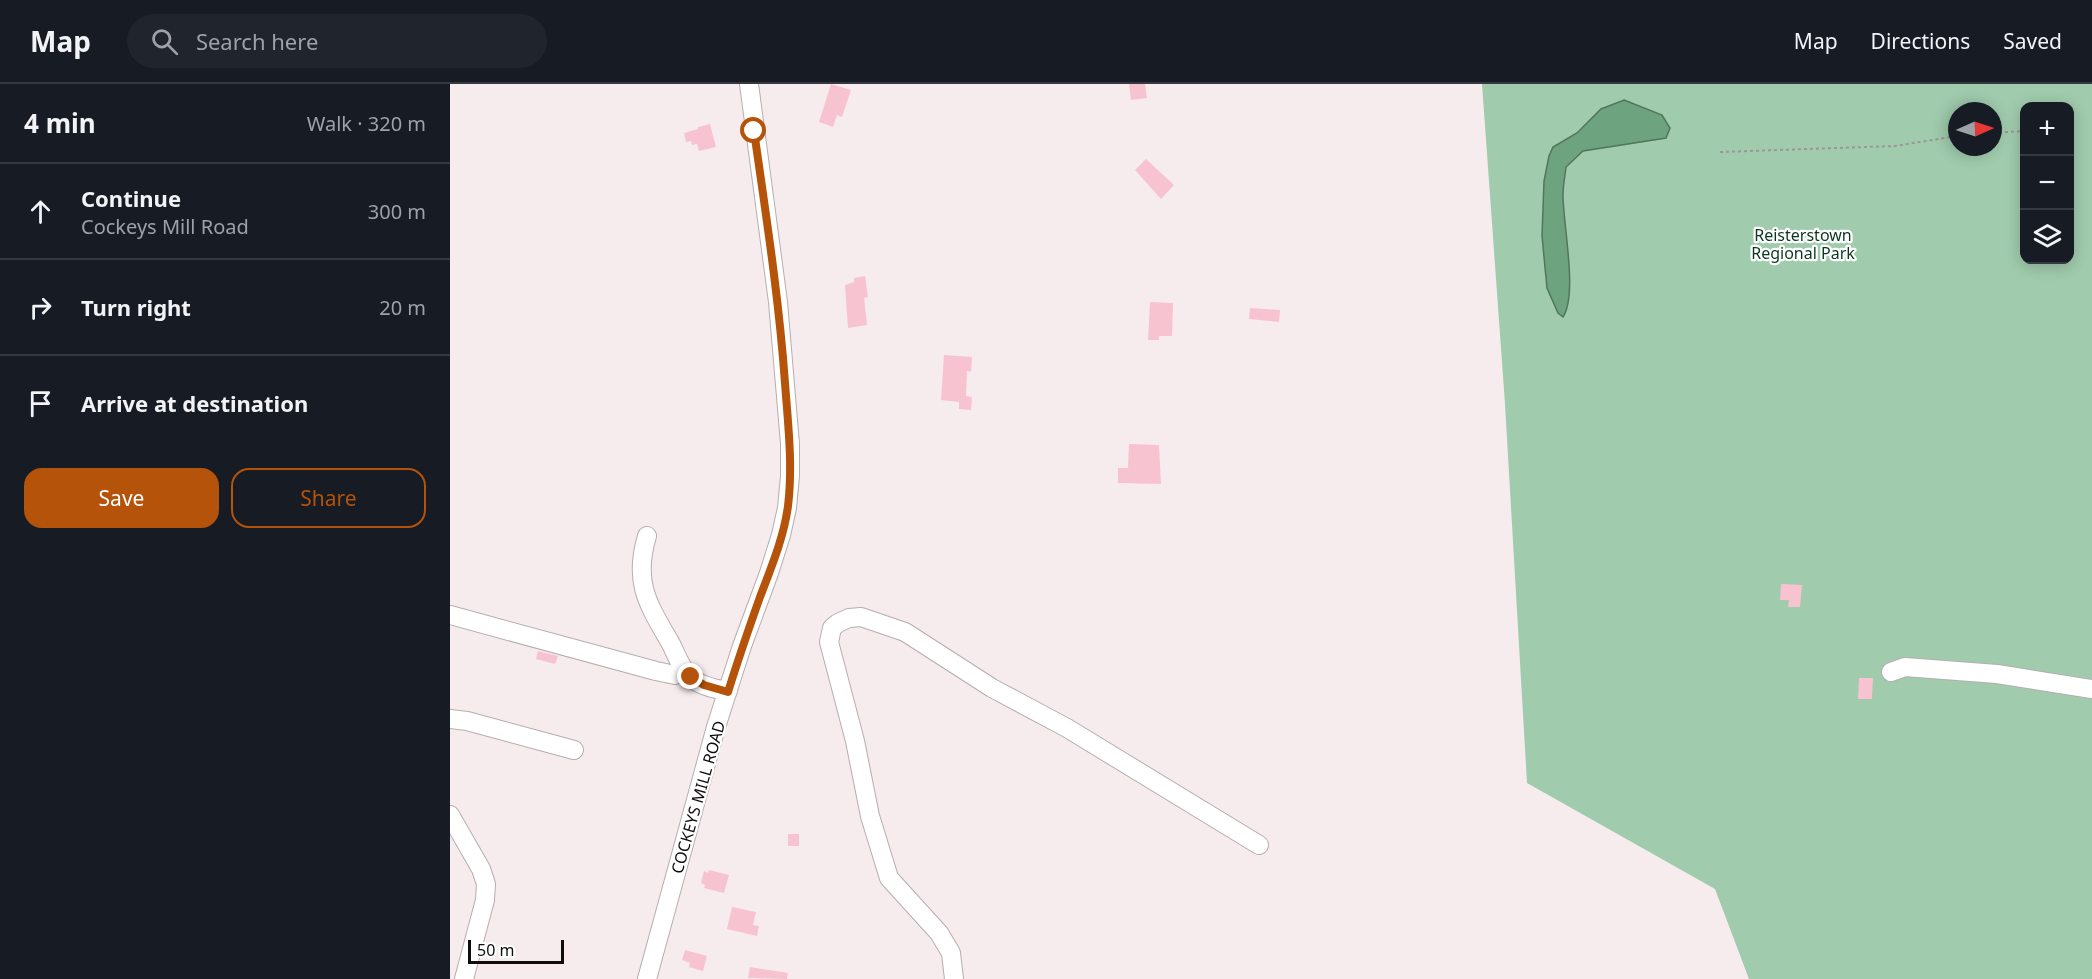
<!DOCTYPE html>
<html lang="en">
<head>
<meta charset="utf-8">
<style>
  body { margin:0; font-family:"Noto Sans",sans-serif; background:#20242c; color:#f1f3f6 }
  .controls { position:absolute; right:18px; top:18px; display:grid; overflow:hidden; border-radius:12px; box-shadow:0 3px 15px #0003 }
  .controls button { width:54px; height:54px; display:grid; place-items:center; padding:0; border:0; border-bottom:2px solid #363941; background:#171b24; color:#f1f3f6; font:30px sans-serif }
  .compass { position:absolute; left:1498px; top:18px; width:54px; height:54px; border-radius:50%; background:#171b24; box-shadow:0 3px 15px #0003; rotate:87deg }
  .scale { position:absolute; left:18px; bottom:15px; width:96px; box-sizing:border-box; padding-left:6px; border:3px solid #0f0c0c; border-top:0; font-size:16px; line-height:21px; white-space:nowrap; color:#0f0c0c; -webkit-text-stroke:4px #fff; paint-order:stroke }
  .stop { position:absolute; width:18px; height:18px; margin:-14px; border:4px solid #b45309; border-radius:50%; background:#fff }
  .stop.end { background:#b45309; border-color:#fff; box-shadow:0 2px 6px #0008 }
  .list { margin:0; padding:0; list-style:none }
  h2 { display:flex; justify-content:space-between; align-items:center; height:78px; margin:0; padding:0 24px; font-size:26px }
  h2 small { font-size:20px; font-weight:400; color:#9ea1a6 }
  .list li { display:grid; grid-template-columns:39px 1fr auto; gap:18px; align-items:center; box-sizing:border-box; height:96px; padding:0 24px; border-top:2px solid #363941 }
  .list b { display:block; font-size:22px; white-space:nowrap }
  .list p { margin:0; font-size:20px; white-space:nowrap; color:#9ea1a6 }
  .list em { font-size:20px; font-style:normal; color:#9ea1a6 }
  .actions { display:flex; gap:12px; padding:18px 24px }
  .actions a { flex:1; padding:14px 0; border:2px solid #b45309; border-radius:18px; text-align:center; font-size:21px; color:#b45309 }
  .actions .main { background:#b45309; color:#fff }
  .icon { flex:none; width:33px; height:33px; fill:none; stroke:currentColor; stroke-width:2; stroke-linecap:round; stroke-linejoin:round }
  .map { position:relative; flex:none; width:1642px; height:895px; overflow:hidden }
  header { display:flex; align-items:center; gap:36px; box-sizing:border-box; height:84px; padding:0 30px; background:#171b24; border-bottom:2px solid #363941 }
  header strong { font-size:28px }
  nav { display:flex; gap:33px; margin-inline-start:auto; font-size:21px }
  .search { width:420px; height:54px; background:#20242c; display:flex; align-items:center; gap:15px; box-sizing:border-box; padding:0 21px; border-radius:33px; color:#9ea1a6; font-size:22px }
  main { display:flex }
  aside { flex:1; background:#171b24 }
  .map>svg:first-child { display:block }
</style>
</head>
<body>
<header>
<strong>Map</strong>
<div class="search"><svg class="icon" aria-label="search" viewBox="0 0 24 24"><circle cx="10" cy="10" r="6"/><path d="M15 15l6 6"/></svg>Search here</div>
<nav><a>Map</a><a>Directions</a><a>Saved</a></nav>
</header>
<main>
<aside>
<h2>4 min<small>Walk · 320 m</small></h2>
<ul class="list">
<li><svg class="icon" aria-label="ahead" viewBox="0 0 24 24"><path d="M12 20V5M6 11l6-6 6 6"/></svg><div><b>Continue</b><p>Cockeys Mill Road</p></div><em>300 m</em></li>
<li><svg class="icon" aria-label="right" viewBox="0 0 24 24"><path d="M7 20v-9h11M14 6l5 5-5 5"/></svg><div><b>Turn right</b></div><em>20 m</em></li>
<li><svg class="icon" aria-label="arrive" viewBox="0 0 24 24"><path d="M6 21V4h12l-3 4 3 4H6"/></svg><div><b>Arrive at destination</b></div></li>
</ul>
<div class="actions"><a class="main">Save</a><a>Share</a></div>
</aside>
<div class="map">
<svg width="1642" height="895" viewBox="0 0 1642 895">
  <rect width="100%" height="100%" fill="#f6ecee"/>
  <path fill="#a0cbad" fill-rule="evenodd" d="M1032,0H1642V895H1299L1265,805L1077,699L1055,320ZM1574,22H1620V176H1574ZM1507,27H1543V63H1507Z"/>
  <path fill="#6ea37f" stroke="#52765c" stroke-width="1.5" d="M1174,16L1212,31L1220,44L1216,54L1133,67L1116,83C1115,92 1113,102 1113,111C1113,141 1128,210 1113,233L1108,229L1097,204L1092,152L1094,97L1099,72L1103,63L1127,49L1151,25Z"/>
  <path fill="#f8c3d0" d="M381,0L401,6L392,33L387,31L383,43L369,38Z
    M679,0H695L697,14L681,16Z
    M260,40L266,63L249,67L247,60L242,61L241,57L236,58L234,49L248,45V43Z
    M696,75L724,101L711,115L685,86Z
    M415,192L418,213L414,214L417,241L398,244L395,201L404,198V194Z
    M700,218L723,219L722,252H709V256H698Z
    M800,224L830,226L829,238L799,235Z
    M494,271L522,273L521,288L517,287L516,312L522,313L521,326L509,325V318L491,316Z
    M679,360L709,361L711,400L668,399V384H678Z
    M1331,500L1352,501L1350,523H1338L1339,516H1330Z
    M88,567L108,572L105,580L86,575Z
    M1409,594H1423L1422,615H1408Z
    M338,750H349V762H338Z
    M259,786L279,791L274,809L254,804L255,801L251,799L254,787L258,789Z
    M282,823L306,828L303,841L309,842L307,852L277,845Z
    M235,866L257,872L253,887L239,883L240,879L232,876Z
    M300,883L338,889L337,895L298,894Z"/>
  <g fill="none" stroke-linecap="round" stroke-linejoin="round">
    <defs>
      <path id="minor" d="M197,452C183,499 198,520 221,560C226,570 231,584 239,592C250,602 264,605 278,607
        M0,531L206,587L225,591L235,587
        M1441,588L1455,583L1547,590L1642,605
        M0,635L17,637L124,666
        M0,731L31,785L36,800L35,816L14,895
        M197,895L266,643L292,562L319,489L331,451L337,424L340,392V360L328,218L299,0
        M504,895L501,869L489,849L439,794L420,732L405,657L379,558L382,544L388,539L399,534L411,533L455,548L542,604L617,644L809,761"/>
    </defs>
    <use href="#minor" stroke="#b6adaf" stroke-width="20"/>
    <path stroke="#9d9596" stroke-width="2" stroke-dasharray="3 3" stroke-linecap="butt" d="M1543,49L1574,47
      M1270,68L1445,62L1507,52"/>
    <use href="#minor" stroke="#fff" stroke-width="18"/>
  </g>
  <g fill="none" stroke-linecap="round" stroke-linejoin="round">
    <path stroke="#b45309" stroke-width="8" d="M241,593L254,601L278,608C288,576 299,544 310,513C321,484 334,453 338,422C343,381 338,340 335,299C329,215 316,131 304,47"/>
  </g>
  <g text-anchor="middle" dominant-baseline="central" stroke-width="4.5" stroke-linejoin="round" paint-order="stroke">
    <g font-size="16" fill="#0c371e" stroke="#fff">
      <text x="1353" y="151">Reisterstown<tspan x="1353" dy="18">Regional Park</tspan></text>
    </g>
    <g font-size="16" fill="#0f0c0c" stroke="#fff">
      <text transform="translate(248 713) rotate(-74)">COCKEYS MILL ROAD</text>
    </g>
  </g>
</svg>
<div class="controls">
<button>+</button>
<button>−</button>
<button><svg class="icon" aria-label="layers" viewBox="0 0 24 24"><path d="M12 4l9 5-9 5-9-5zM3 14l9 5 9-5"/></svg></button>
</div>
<svg class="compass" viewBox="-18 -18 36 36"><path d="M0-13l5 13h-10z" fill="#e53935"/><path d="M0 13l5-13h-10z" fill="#9ea1a6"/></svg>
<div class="scale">50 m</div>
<div class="stop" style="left:304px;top:47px"></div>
<div class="stop end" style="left:241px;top:593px"></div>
</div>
</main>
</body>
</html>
